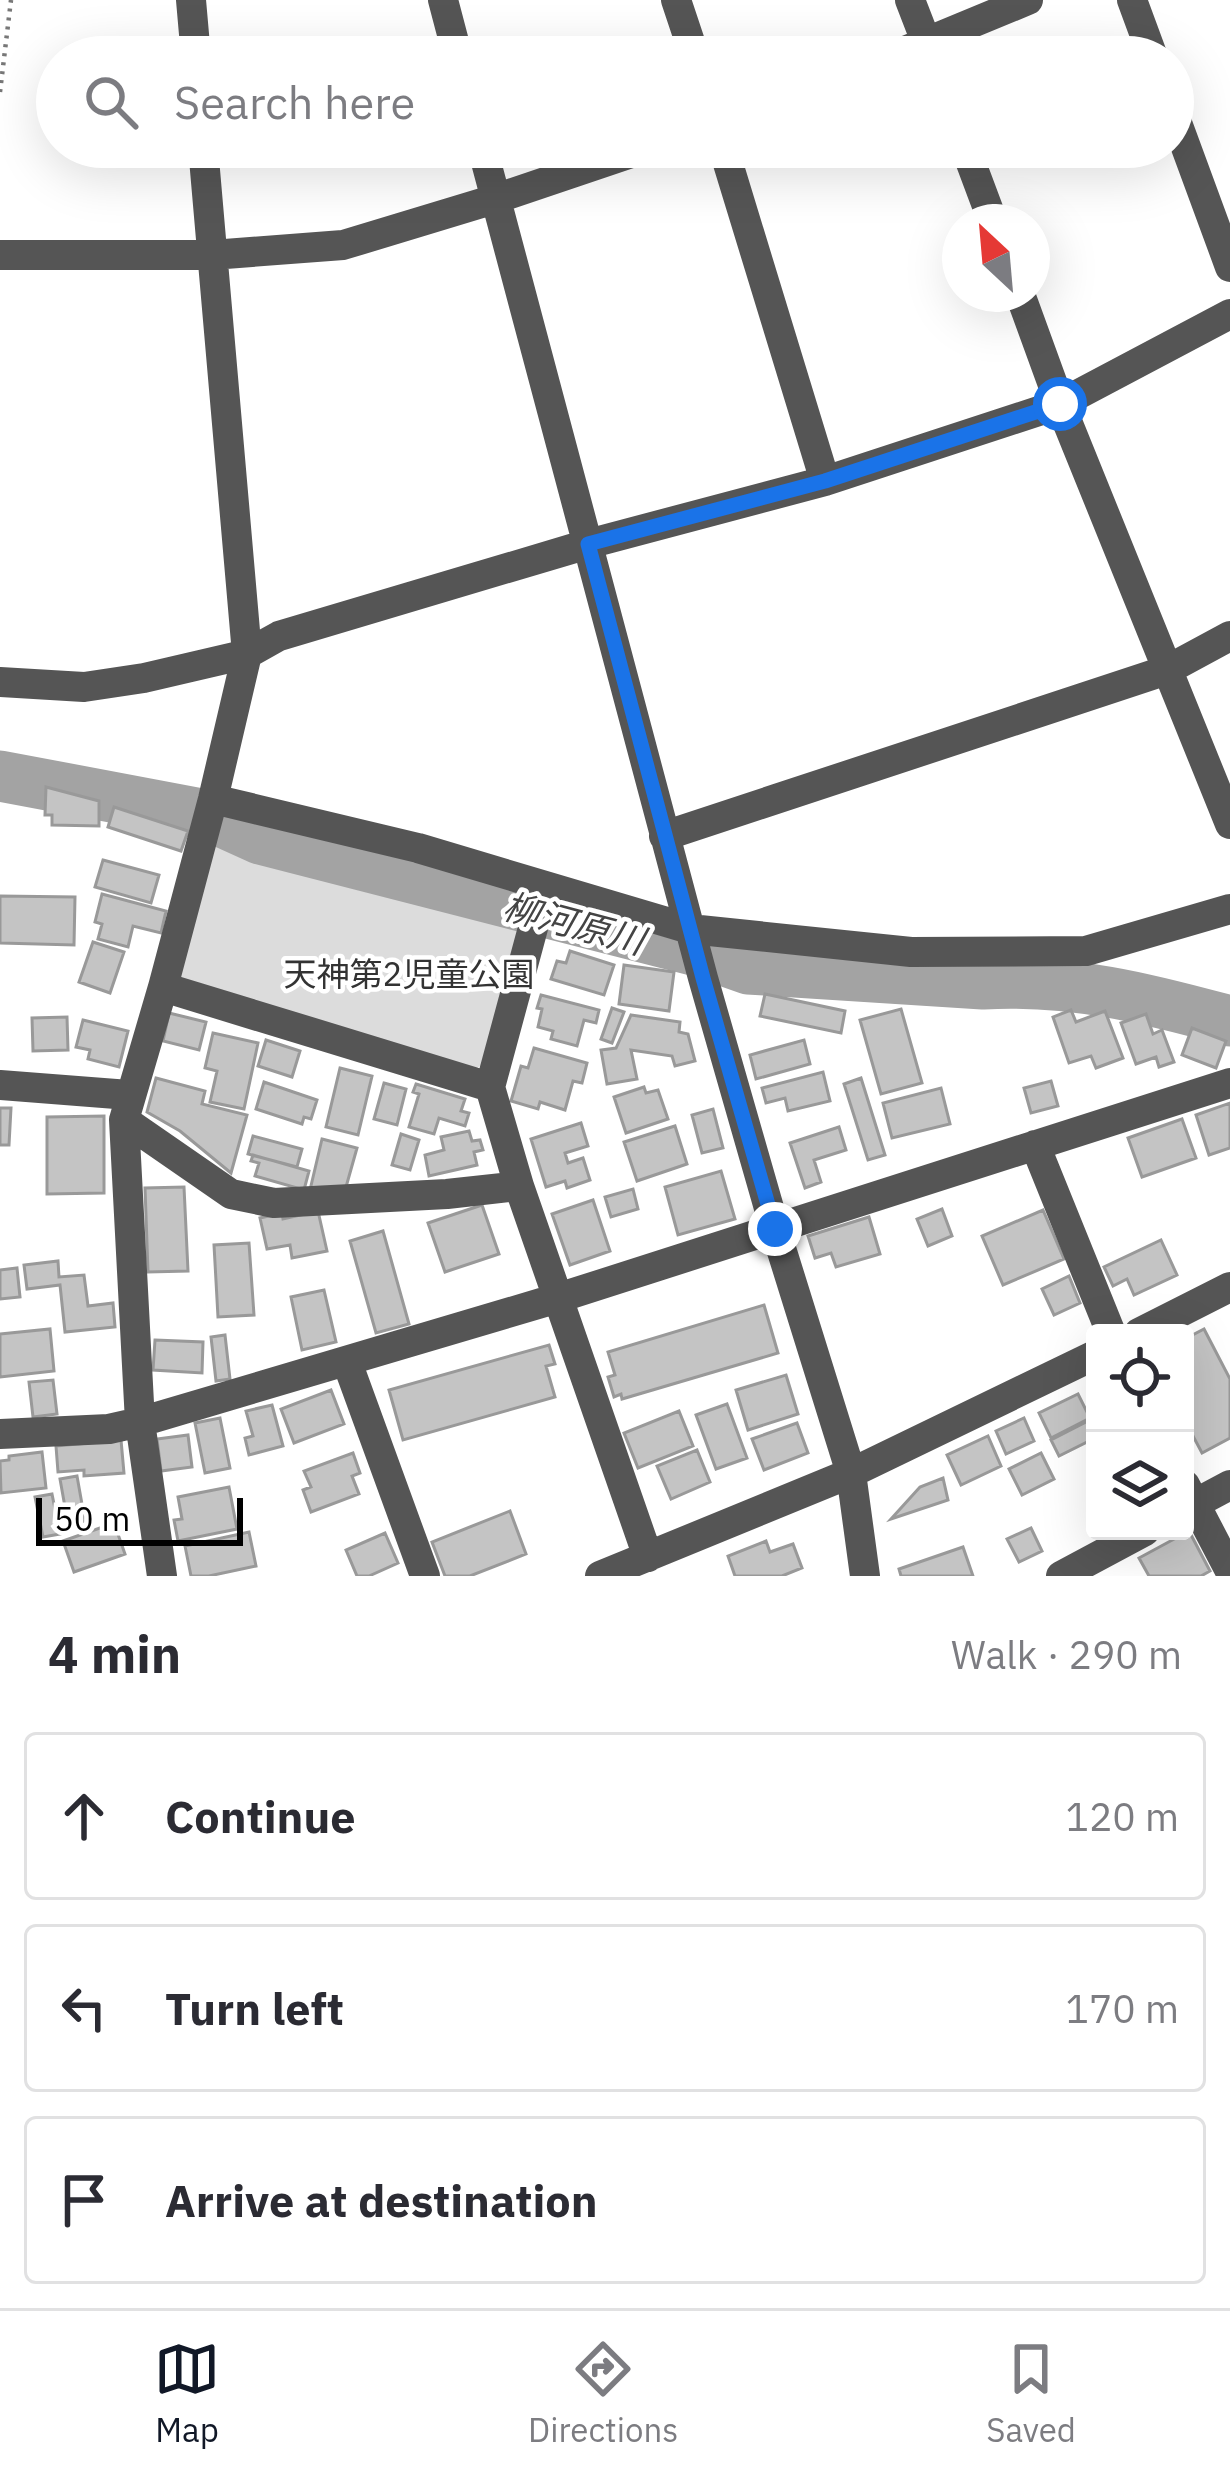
<!DOCTYPE html>
<html lang="en">
<head>
<meta charset="utf-8">
<style>
  body { margin:0; font-family:"IBM Plex Sans","Noto Sans JP",sans-serif; background:#f7f7f7; color:#2b2b33 }
  .controls { position:absolute; right:36px; bottom:36px; display:grid; overflow:hidden; border-radius:12px; box-shadow:0 12px 48px #0002 }
  .controls button { width:108px; height:108px; display:grid; place-items:center; padding:0; border:0; border-bottom:3px solid #e1e1e2; background:#fff; color:#2b2b33; font:60px sans-serif }
  .compass { position:absolute; left:942px; top:204px; width:108px; height:108px; border-radius:50%; background:#fff; box-shadow:0 12px 48px #0002; rotate:334deg }
  .scale { position:absolute; left:36px; bottom:30px; width:207px; box-sizing:border-box; padding-left:12px; border:6px solid #000; border-top:0; font-size:33px; line-height:42px; white-space:nowrap; color:#000; -webkit-text-stroke:9px #fff; paint-order:stroke }
  .stop { position:absolute; width:36px; height:36px; margin:-27px; border:9px solid #1a73e8; border-radius:50%; background:#fff }
  .stop.end { background:#1a73e8; border-color:#fff; box-shadow:0 3px 12px #0008 }
  .list { margin:0; padding:0; list-style:none }
  h2 { display:flex; justify-content:space-between; align-items:center; height:156px; margin:0; padding:0 48px; font-size:51px }
  h2 small { font-size:39px; font-weight:400; color:#7c7c81 }
  .list li { display:grid; grid-template-columns:78px 1fr auto; gap:36px; align-items:center; box-sizing:border-box; height:168px; margin:0 24px 24px; padding:0 24px; border:3px solid #e1e1e2; border-radius:12px }
  .list b { display:block; font-size:45px; white-space:nowrap }
  .list em { font-size:39px; font-style:normal; color:#7c7c81 }
  .icon { flex:none; width:66px; height:66px; fill:none; stroke:currentColor; stroke-width:2; stroke-linecap:round; stroke-linejoin:round }
  .map { position:relative; flex:none; width:1230px; height:1576px; overflow:hidden }
  .search { position:absolute; background:#fff; box-shadow:0 12px 48px #0002; left:36px; right:36px; top:36px; height:132px; display:flex; align-items:center; gap:30px; box-sizing:border-box; padding:0 42px; border-radius:66px; color:#7c7c81; font-size:45px }
  .sheet { height:732px; background:#fff }
  nav { display:flex; justify-content:space-around; align-items:center; box-sizing:border-box; height:168px; border-top:3px solid #e1e1e2; background:#fff; font-size:33px; color:#7c7c81 }
  nav a { display:grid; justify-items:center; gap:6px }
  nav .on { color:#111827 }
  .map>svg:first-child { display:block }
</style>
</head>
<body>
<div class="map">
<svg width="1230" height="1576" viewBox="0 0 1230 1576">
  <rect width="100%" height="100%" fill="#fff"/>
  <path fill="#dcdcdc" d="M212,840L521,925L485,1064L470,1071L180,980L177,972Z"/>
  <g fill="none" stroke-linecap="round" stroke-linejoin="round">
    <path stroke="#a3a3a3" stroke-width="51" d="M0,776L207,815L260,839L697,951L748,969L983,984C1071,979 1146,998 1230,1021"/>
  </g>
  <path fill="#c4c4c4" stroke="#999" stroke-width="3" d="M46,787L99,801V826L52,825V815H45Z
    M114,807L188,831L181,851L108,827Z
    M103,860L159,875L151,903L95,887Z
    M102,894L166,911L161,933L133,926L128,947L98,939L102,924L95,922Z
    M0,896L75,897L74,945L0,943Z
    M93,942L124,952L110,993L79,982Z
    M570,951L614,965L604,995L551,979L557,961L566,963Z
    M624,965L674,972L669,1011L619,1004Z
    M765,994L845,1011L841,1033L760,1016Z
    M541,995L599,1010L596,1023L584,1020L577,1046L551,1039L553,1031L538,1027L542,1009L537,1008Z
    M612,1008L624,1012L612,1043L601,1039Z
    M901,1009L922,1083L881,1094L860,1020Z
    M1071,1010L1076,1022L1105,1011L1123,1058L1096,1068L1091,1056L1069,1063L1053,1017Z
    M169,1013L206,1022L199,1050L163,1041Z
    M1146,1014L1153,1034L1162,1030L1174,1062L1159,1067L1156,1057L1136,1064L1121,1023Z
    M631,1015L680,1022L679,1032L688,1034L695,1061L675,1066L672,1056L631,1050L637,1079L607,1084L601,1050L616,1048Z
    M67,1017L68,1050L33,1051L32,1018Z
    M83,1020L128,1031L119,1067L88,1059L90,1050L76,1047Z
    M1192,1028L1226,1041L1216,1068L1182,1055Z
    M213,1033L258,1043L244,1109L210,1102L217,1071L205,1068Z
    M266,1040L300,1051L292,1077L258,1066Z
    M804,1040L810,1064L756,1079L750,1055Z
    M534,1048L587,1063L582,1083L573,1081L565,1110L540,1102L538,1109L511,1101L521,1066L528,1068Z
    M340,1068L372,1076L358,1135L326,1127Z
    M823,1072L830,1101L788,1111L785,1098L766,1103L762,1088Z
    M156,1078L205,1091L202,1104L247,1115L231,1173L180,1131L147,1112Z
    M861,1078L885,1155L868,1160L844,1084Z
    M1051,1081L1058,1106L1031,1113L1024,1088Z
    M264,1082L317,1100L311,1119L304,1117L302,1124L256,1109Z
    M384,1083L406,1089L397,1125L374,1119Z
    M416,1084L465,1099L461,1111L469,1113L465,1126L439,1118L434,1134L409,1127L419,1094L413,1092Z
    M644,1087L646,1093L658,1090L668,1119L626,1133L614,1097Z
    M941,1088L950,1124L892,1138L883,1103Z
    M1230,1103V1148L1209,1155L1196,1115Z
    M0,1108H11L9,1145H0Z
    M713,1109L723,1148L702,1153L692,1115Z
    M104,1116V1193L47,1194V1117Z
    M1182,1119L1196,1158L1142,1177L1128,1138Z
    M581,1123L588,1146L565,1153L568,1163L583,1158L590,1180L567,1188L565,1181L546,1187L531,1139Z
    M675,1126L687,1164L637,1181L624,1142Z
    M839,1127L846,1150L814,1160L821,1182L805,1188L790,1143Z
    M469,1131L472,1141L480,1140L483,1150L474,1152L477,1165L429,1176L425,1155L444,1150L441,1137Z
    M401,1134L419,1140L410,1170L392,1165Z
    M253,1136L302,1149L297,1167L248,1154Z
    M322,1139L357,1148L346,1187L310,1190Z
    M253,1155L309,1171L304,1190L255,1176L259,1163L251,1161Z
    M721,1171L735,1219L678,1235L665,1187Z
    M184,1187L188,1271L148,1272L145,1188Z
    M633,1189L638,1209L611,1217L605,1197Z
    M593,1200L610,1251L570,1265L552,1214Z
    M482,1205L499,1254L445,1272L428,1223Z
    M942,1209L952,1236L928,1246L917,1219Z
    M1043,1210L1064,1259L1003,1285L982,1236Z
    M318,1211L327,1251L292,1258L290,1245L267,1249L260,1218L282,1213L283,1219Z
    M869,1217L880,1254L836,1267L831,1253L815,1258L808,1236Z
    M383,1231L409,1324L376,1333L350,1241Z
    M1161,1240L1177,1275L1134,1295L1127,1279L1113,1286L1104,1267Z
    M249,1243L254,1315L218,1317L214,1245Z
    M58,1261L59,1277L84,1275L88,1306L113,1303L115,1327L65,1332L60,1285L27,1289L24,1265Z
    M17,1268L20,1297L0,1299V1270Z
    M1069,1276L1080,1303L1054,1315L1042,1289Z
    M324,1290L336,1342L302,1350L291,1297Z
    M764,1305L778,1353L622,1399L621,1394L614,1397L608,1377L615,1375L608,1352Z
    M50,1329L54,1371L0,1377V1334Z
    M1204,1329L1230,1379V1438L1202,1453L1185,1421V1339Z
    M225,1335L230,1379L216,1381L211,1337Z
    M155,1340L203,1342L202,1373L153,1370Z
    M549,1345L555,1364L546,1366L555,1397L403,1440L389,1390Z
    M786,1375L798,1414L748,1430L736,1390Z
    M53,1380L57,1414L33,1417L29,1382Z
    M331,1390L344,1424L294,1443L281,1409Z
    M1078,1394L1090,1418L1051,1438L1039,1413Z
    M727,1404L747,1458L716,1469L696,1415Z
    M272,1405L283,1446L249,1455L245,1438L253,1436L246,1411Z
    M679,1411L693,1446L638,1468L624,1433Z
    M220,1418L230,1468L205,1473L195,1423Z
    M1024,1418L1034,1441L1006,1454L996,1431Z
    M1088,1421L1095,1438L1059,1456L1051,1440Z
    M797,1423L808,1453L764,1470L752,1439Z
    M188,1435L192,1467L161,1471L157,1439Z
    M988,1436L1001,1466L961,1485L947,1455Z
    M121,1440L124,1473L84,1476V1470L58,1472L56,1446Z
    M697,1450L710,1482L671,1499L657,1466Z
    M42,1452L46,1488L1,1493L0,1461L9,1460V1456Z
    M353,1453L360,1473L352,1476L359,1494L311,1512L303,1490L311,1487L304,1471Z
    M1041,1453L1054,1479L1022,1495L1009,1469Z
    M77,1476L85,1521L68,1524L60,1479Z
    M943,1478L948,1500L891,1519L920,1487Z
    M229,1487L237,1529L178,1541L174,1520L182,1519L178,1497Z
    M52,1494L60,1534L43,1537L35,1497Z
    M510,1511L526,1554L470,1576H445L432,1542Z
    M114,1523L125,1554L74,1572L63,1541Z
    M1031,1528L1042,1551L1019,1562L1007,1539Z
    M1189,1531L1210,1571L1201,1576H1149L1139,1558Z
    M249,1532L256,1566L209,1576H191L185,1546Z
    M385,1533L398,1563L369,1576H357L346,1550Z
    M766,1541L770,1552L793,1544L802,1568L782,1576H735L728,1556Z
    M963,1547L973,1576H901L899,1569Z"/>
  <g fill="none" stroke-linecap="round" stroke-linejoin="round">
    <path stroke="#777" stroke-width="4.5" stroke-dasharray="3 6" stroke-linecap="butt" d="M0,92L11,0"/>
    <path stroke="#555" stroke-width="30" d="M191,0L196,57
      M443,0L458,57
      M676,0L695,57
      M910,0L932,57
      M1132,0L1153,57
      M890,57L1028,0
      M1173,112L1230,267
      M482,147L703,978L775,1229L851,1473L865,1576
      M723,147L825,481
      M965,147L993,222
      M0,255H212L343,245L495,199L649,147
      M1020,294L1060,404L1230,824
      M0,682L84,687L144,678L247,654L279,636L588,544L825,481L1060,404L1230,314
      M213,799L418,848L690,929L911,952L1086,951L1230,909
      M664,836L1167,670L1230,636
      M533,928L490,1087L519,1186L648,1557
      M163,987L490,1087
      M0,1085L129,1095
      M124,1120L231,1194L274,1203L447,1194L519,1186
      M1035,1145L1111,1333
      M1139,1333L1230,1287
      M347,1362L425,1576
      M0,1434L109,1429L140,1422L558,1298L1230,1083
      M1185,1485L1230,1571
      M1185,1509L1230,1485
      M162,1576L140,1422L124,1120L163,987L213,799L247,654L203,147
      M600,1576L851,1473L1095,1355
      M1061,1576L1145,1531"/>
  </g>
  <g fill="none" stroke-linecap="round" stroke-linejoin="round">
    <path stroke="#1a73e8" stroke-width="15" d="M775,1229L703,978L588,544L825,481L1060,404"/>
  </g>
  <g text-anchor="middle" dominant-baseline="central" stroke-width="9" stroke-linejoin="round" paint-order="stroke">
    <g font-size="33" fill="#333" stroke="#fff">
      <text x="409" y="973">天神第2児童公園</text>
    </g>
    <g font-size="36" font-style="italic" fill="#444" stroke="#fff">
      <text transform="translate(574 923) rotate(15)">柳河原川</text>
    </g>
  </g>
</svg>
<div class="controls">
<button><svg class="icon" aria-label="locate" viewBox="0 0 24 24"><circle cx="12" cy="12" r="6"/><path d="M12 2v4M12 18v4M2 12h4M18 12h4"/></svg></button>
<button><svg class="icon" aria-label="layers" viewBox="0 0 24 24"><path d="M12 4l9 5-9 5-9-5zM3 14l9 5 9-5"/></svg></button>
</div>
<svg class="compass" viewBox="-18 -18 36 36"><path d="M0-13l5 13h-10z" fill="#e53935"/><path d="M0 13l5-13h-10z" fill="#7c7c81"/></svg>
<div class="scale">50 m</div>
<div class="stop" style="left:1060px;top:404px"></div>
<div class="stop end" style="left:775px;top:1229px"></div>
<div class="search"><svg class="icon" aria-label="search" viewBox="0 0 24 24"><circle cx="10" cy="10" r="6"/><path d="M15 15l6 6"/></svg>Search here</div>
</div>
<section class="sheet">
<h2>4 min<small>Walk · 290 m</small></h2>
<ul class="list">
<li><svg class="icon" aria-label="ahead" viewBox="0 0 24 24"><path d="M12 20V5M6 11l6-6 6 6"/></svg><div><b>Continue</b></div><em>120 m</em></li>
<li><svg class="icon" aria-label="left" viewBox="0 0 24 24"><path d="M17 20v-9H6M10 6l-5 5 5 5"/></svg><div><b>Turn left</b></div><em>170 m</em></li>
<li><svg class="icon" aria-label="arrive" viewBox="0 0 24 24"><path d="M6 21V4h12l-3 4 3 4H6"/></svg><div><b>Arrive at destination</b></div></li>
</ul>
</section>
<nav>
<a class="on"><svg class="icon" aria-label="map" viewBox="0 0 24 24"><path d="M3 6l6-2 6 2 6-2v14l-6 2-6-2-6 2zM9 4v14M15 6v14"/></svg>Map</a>
<a><svg class="icon" aria-label="directions" viewBox="0 0 24 24"><path d="M12 3l9 9-9 9-9-9zM9 14v-3h6M13 9l2 2-2 2"/></svg>Directions</a>
<a><svg class="icon" aria-label="saved" viewBox="0 0 24 24"><path d="M7 4h10v16l-5-4-5 4z"/></svg>Saved</a>
</nav>
</body>
</html>
